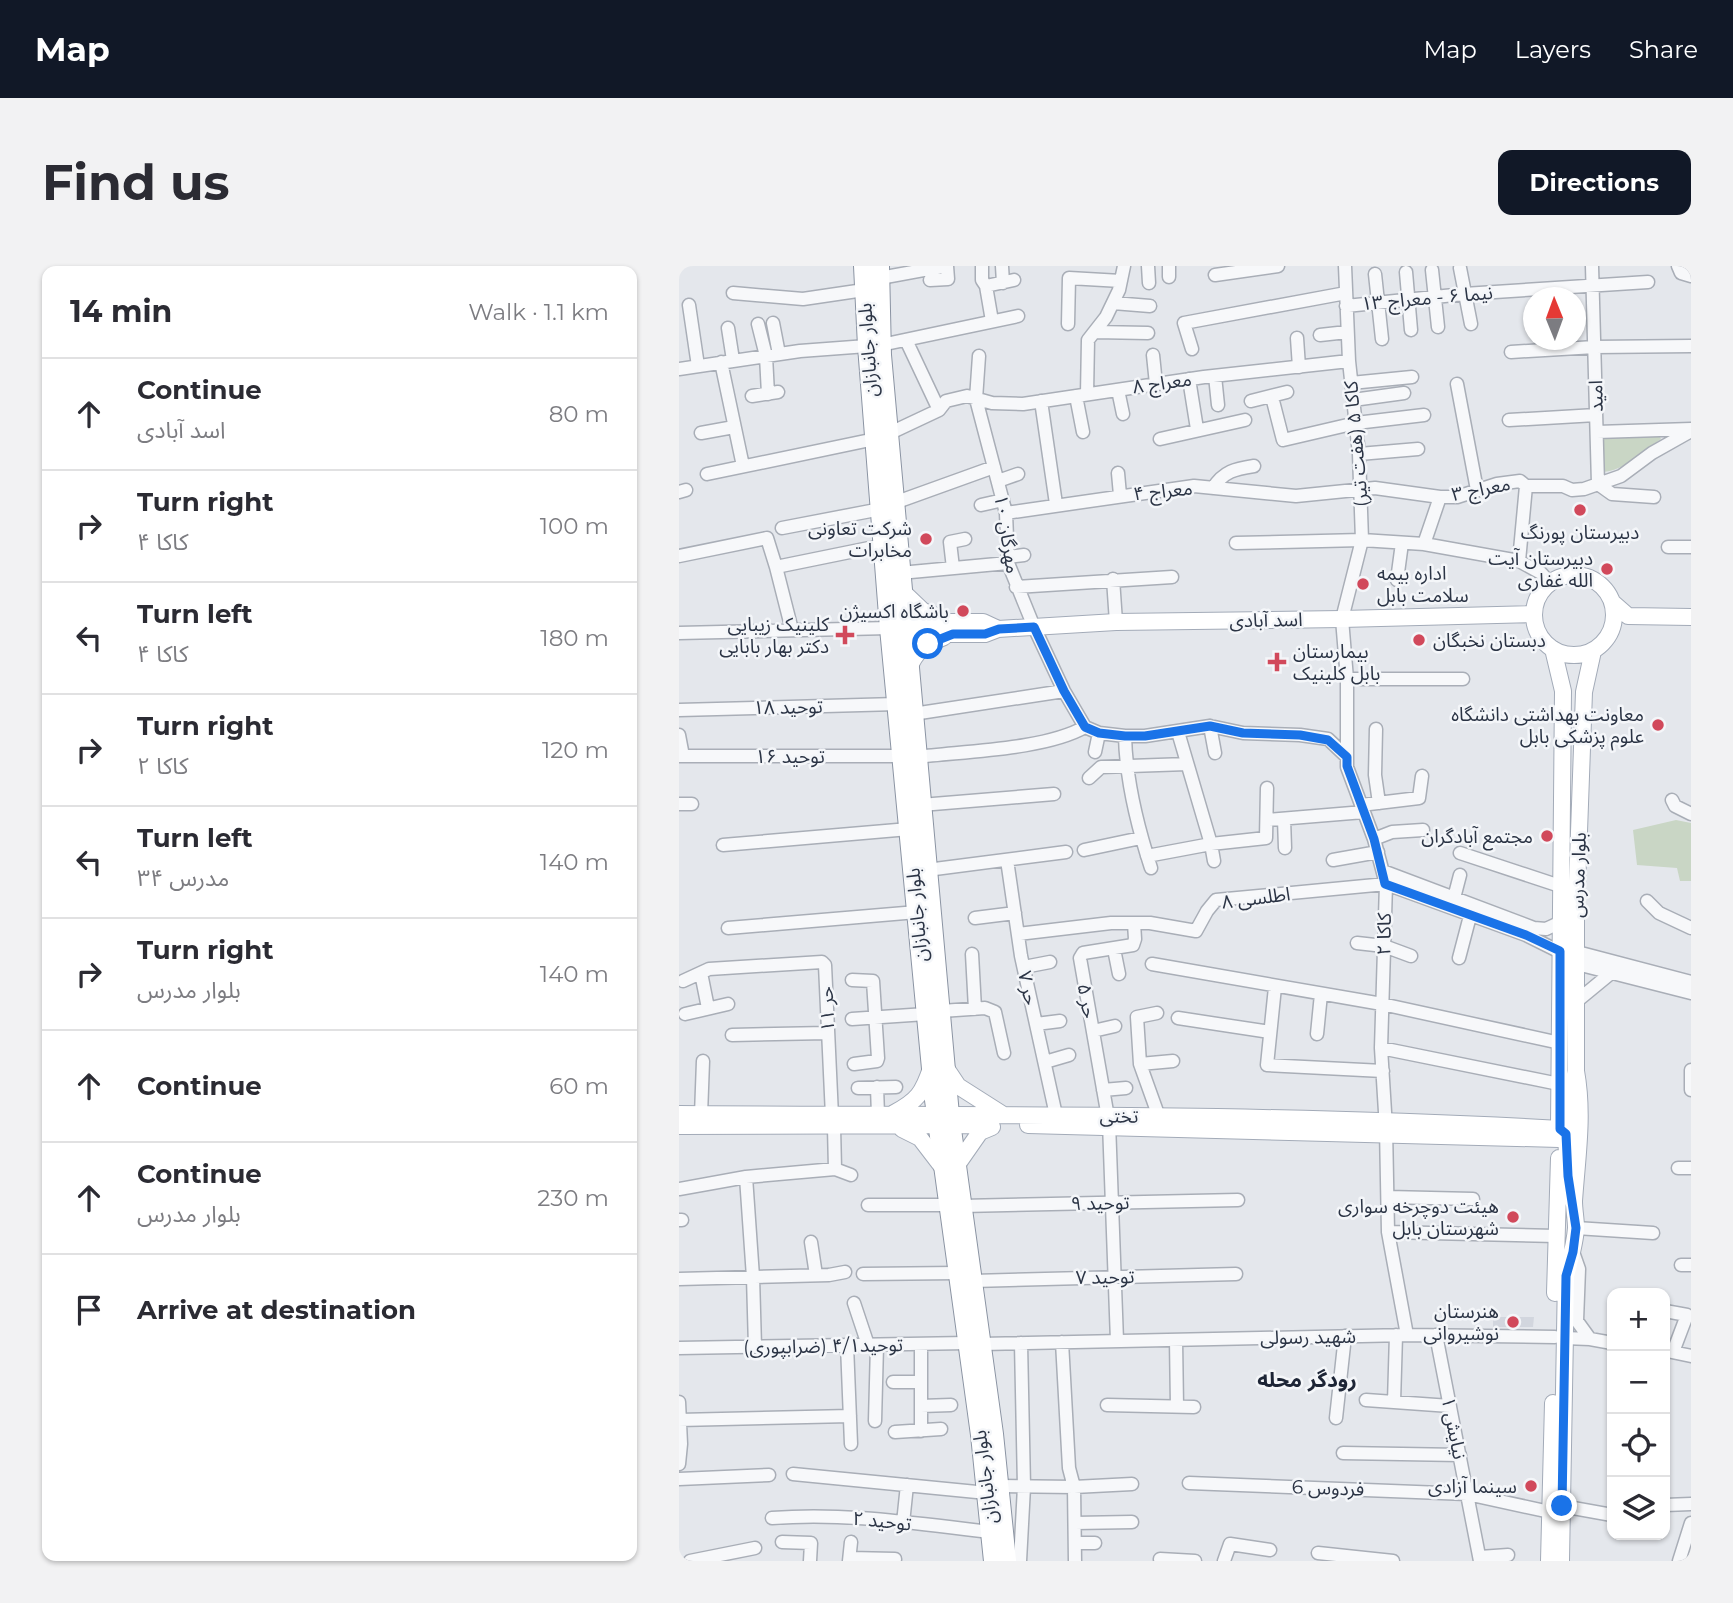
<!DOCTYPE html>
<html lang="en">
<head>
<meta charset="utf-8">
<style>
  body { margin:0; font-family:Montserrat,"Noto Sans Arabic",sans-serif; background:#f2f2f3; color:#2b2b33 }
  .controls { position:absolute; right:21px; bottom:21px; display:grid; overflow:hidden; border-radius:14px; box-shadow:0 2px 5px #0004 }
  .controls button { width:63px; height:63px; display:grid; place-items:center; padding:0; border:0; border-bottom:2px solid #e1e1e2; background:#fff; color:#2b2b33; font:35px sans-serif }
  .compass { position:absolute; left:844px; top:21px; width:63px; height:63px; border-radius:50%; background:#fff; box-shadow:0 2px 5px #0004; rotate:359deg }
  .stop { position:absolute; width:21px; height:21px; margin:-16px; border:5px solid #1a73e8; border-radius:50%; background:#fff }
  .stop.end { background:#1a73e8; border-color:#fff; box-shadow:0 2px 7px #0008 }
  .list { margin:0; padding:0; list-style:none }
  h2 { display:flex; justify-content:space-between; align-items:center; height:91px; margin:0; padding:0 28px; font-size:30px }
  h2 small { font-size:23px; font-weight:400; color:#7c7c81 }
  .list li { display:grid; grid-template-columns:46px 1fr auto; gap:21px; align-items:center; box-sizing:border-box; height:112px; padding:0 28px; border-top:2px solid #e1e1e2 }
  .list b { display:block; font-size:26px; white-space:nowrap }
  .list p { margin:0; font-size:23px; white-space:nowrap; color:#7c7c81 }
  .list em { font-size:23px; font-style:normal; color:#7c7c81 }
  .icon { flex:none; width:38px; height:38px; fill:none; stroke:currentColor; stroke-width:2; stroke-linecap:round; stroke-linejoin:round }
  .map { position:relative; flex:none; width:1012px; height:1295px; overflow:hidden; border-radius:14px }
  header { display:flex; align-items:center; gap:42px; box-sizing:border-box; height:98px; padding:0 35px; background:#111827; color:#fff }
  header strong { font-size:33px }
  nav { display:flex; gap:38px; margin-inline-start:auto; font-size:24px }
  .intro { display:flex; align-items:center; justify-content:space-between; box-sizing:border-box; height:168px; padding:0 42px }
  h1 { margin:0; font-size:49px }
  .button { padding:18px 32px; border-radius:14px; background:#111827; color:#fff; font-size:24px; font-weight:700 }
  main { display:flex; gap:42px; padding:0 42px }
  aside { flex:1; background:#fff; border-radius:14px; box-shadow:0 2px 5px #0004 }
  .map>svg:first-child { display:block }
</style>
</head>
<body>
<header>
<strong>Map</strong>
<nav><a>Map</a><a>Layers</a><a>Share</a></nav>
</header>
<div class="intro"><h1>Find us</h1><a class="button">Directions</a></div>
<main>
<aside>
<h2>14 min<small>Walk · 1.1 km</small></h2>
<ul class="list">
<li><svg class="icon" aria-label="ahead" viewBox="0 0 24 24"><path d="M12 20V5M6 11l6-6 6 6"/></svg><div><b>Continue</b><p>اسد آبادی</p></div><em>80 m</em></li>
<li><svg class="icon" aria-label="right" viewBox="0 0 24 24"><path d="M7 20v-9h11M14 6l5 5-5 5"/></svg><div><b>Turn right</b><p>کاکا ۴</p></div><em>100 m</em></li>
<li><svg class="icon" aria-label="left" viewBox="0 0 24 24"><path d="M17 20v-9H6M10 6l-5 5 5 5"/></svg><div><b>Turn left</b><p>کاکا ۴</p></div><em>180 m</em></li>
<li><svg class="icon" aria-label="right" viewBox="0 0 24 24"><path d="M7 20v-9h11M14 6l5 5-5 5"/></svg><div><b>Turn right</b><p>کاکا ۲</p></div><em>120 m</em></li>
<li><svg class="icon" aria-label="left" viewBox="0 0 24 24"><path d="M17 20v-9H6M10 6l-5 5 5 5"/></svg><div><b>Turn left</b><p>مدرس ۳۴</p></div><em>140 m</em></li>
<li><svg class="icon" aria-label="right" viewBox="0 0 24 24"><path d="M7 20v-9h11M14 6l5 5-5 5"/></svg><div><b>Turn right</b><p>بلوار مدرس</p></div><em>140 m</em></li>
<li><svg class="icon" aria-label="ahead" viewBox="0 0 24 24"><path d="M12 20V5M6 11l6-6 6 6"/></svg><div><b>Continue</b></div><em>60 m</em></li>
<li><svg class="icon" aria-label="ahead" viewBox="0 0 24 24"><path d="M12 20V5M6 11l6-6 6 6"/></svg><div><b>Continue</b><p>بلوار مدرس</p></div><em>230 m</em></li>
<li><svg class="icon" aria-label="arrive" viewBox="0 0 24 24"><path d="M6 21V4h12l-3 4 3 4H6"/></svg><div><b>Arrive at destination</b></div></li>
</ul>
</aside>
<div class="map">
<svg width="1012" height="1295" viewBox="0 0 1012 1295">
  <rect width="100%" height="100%" fill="#e4e7ec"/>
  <path fill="#d2d6de" d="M814,1051H855L854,1061H814Z"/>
  <path fill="#c9d6c5" d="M980,169L982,173C965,185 945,205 924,206L923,170Z
    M997,554L1012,557V615H1001L998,602L958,599L954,564Z"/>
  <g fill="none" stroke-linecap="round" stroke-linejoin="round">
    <defs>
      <path id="minor" d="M303,0V14L307,20
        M323,0L324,17
        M469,0L470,17
        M666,0L670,95L680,188L683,274L663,353L668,413V501L695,573L707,618L702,782L707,862L709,966L728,1069
        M913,0L919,218
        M999,0L1002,7L1012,10
        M781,2L792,58
        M753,4L759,61
        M727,6L732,64
        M696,8L703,73
        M536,9L599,0
        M490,11V0
        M201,12L266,0
        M251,14L269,13L268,0
        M54,27L124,33L185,24
        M434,37L471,40
        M10,39L19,100
        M667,40L785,28L969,16
        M313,55L307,20L335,14
        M94,57L100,88
        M79,58L87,90L89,128
        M389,58L390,12L442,15
        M49,62L54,94
        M416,66L469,67
        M641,69L668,66
        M618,72L620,101
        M227,74L260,144
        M202,79L339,50
        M513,83L505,57L667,27
        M832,86L916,81L1012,80
        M474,89L477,118
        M300,90L297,133L327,247L329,297L355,361L385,425L406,461L420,467L446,470H466L531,460L564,467L621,469L649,473L668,491
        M42,96L64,200
        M0,103L121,85L188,80
        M536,110L539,139
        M510,113L518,163
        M672,117L733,111
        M778,118L798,224
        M439,124L444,148
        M408,128L409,74L427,51L440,24L445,0
        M73,130L99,126
        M397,130L404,166
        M593,131L604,174L677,157L745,149
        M674,134L725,127
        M362,135L377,238
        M572,135L608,126
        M830,154L917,149
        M918,166L1012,163
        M22,167L55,161
        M209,168L260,144L267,135L288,130L313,137L344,138L525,111L670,95
        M481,173L566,154
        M680,188L739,183
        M439,207L441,229
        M28,208L196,173
        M319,215L339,208
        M919,218L933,228L975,231
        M534,222C545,205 556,203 575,200
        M0,226L7,224
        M215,237L315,201
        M302,239L324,234
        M327,247L515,220L617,230L696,222L761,231H778L818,218L841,215L847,220H884L893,224L905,223L942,210L973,187L1012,165
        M103,262L202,243
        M557,277L683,274L745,278L840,295L862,307L872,318
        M745,278L761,231
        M989,281H1012
        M0,290L88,272L97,301L205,279
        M329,291L345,289
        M840,295L847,220
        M97,301L113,364
        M274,302L271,276L286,273
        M221,307L329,297
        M434,313L437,356
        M718,314L723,277
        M337,321L493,311
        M0,367L210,362
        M668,413H784
        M0,444L218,438
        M234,448L385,425
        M531,460L536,487
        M697,463L696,509L700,537
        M499,466L532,578L535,595
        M0,469L4,490
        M446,470C447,515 458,559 472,602
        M416,486L420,467
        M0,490H222
        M238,491C285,485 365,484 406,461
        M410,512L422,501L508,498
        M993,534L996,540L1012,548
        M0,538H13
        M242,539L375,528
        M682,539L740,532L743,510
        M605,553L606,582
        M588,554L685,546
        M695,573L713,566L744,564
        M44,579L230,563
        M405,584L462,572
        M781,587L884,621
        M468,590L532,578L587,572L588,522
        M328,594L342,690L377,849
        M654,594L699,586
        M248,604L387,586
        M704,605L855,662L867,663L882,656
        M775,632L781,609
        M968,635L980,647L1012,662
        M296,652L336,647
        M49,662L238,646
        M339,668L432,657H471L517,665L528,645L537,634L707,618L847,669L881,686
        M678,677L705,680L732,690
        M435,683L440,708
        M898,686L1012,716
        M293,688L296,743
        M780,692L791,650
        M473,698L703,738L881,777
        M898,698L1012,727
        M345,701L371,696
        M22,707L29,742
        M173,714L194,715L199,792L198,795L175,798
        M4,715L30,703L143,696L146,699L153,850
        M596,721L588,799L704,805
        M898,735L932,707
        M262,745L306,742L316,746L325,787
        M478,747L458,751L461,798L480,851
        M6,748L49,738
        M499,752L591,766
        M173,753L247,748
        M357,758L381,755
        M414,765L436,760
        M638,768L642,728
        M53,769L148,767
        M702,782L880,818
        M366,796L390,789
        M461,798L494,795
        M1012,804V824
        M198,821L199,849
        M179,822L217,821
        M424,824L447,822
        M22,849L24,795
        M155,861L156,903
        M999,902H1012
        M67,911L74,1011L76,1081
        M0,923L67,911L156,903L172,909
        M709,931L794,933
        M189,939H269
        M283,940L559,934
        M0,954H3
        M897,962L974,967
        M709,966L877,970
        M132,976L137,1009
        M894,986L900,1003L898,1055L911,1073
        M1002,999H1012
        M184,1008L278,1007
        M0,1013L150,1009L166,1006
        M294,1015L557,1008
        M175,1037L189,1079
        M986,1045L1008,1049L994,1086
        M757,1069L801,1295
        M885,1072L911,1073L933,1077
        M497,1074L498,1141
        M438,1075L430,857L401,692L404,687L454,679L456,673L455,657
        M383,1076L390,1202L395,1221L396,1295
        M242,1078V1165
        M302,1078L728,1069L876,1071
        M168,1079L172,1178
        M0,1082L288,1077
        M988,1085L1012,1090
        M214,1116H242
        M687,1134L771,1140
        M0,1136L2,1178L0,1198
        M715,1136L717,1069
        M428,1139L515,1141
        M242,1140L272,1139
        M657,1152L666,1070
        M0,1154L171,1150
        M196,1155L198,1079
        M216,1166L262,1163
        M664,1187L781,1189
        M114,1208L308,1227
        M0,1213L90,1209
        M510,1217L788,1228L871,1246
        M321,1220L395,1221L453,1218
        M986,1239L1012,1238
        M883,1240L933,1249
        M93,1252C167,1246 240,1258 312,1266
        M224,1257L228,1219
        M396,1257L453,1256
        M103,1276L132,1277L131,1295
        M396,1277H416
        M639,1287L714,1295
        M801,1291L829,1289
        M171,1292L216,1293
        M481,1293L516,1295
        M11,1295L76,1282
        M170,1295L172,1276
        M341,1295L345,1221L342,1077
        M545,1295L551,1278L591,1284
        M1000,1295L1012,1257"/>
      <path id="major" d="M855 349a40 40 0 1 1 80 0a40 40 0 1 1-80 0Z
        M223,325L244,345L262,352
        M933,336L949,350L1012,351
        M216,360L225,356H304L319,363
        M215,364L226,368H306L319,363L437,356L663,353L855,348
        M874,383L884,425L880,859
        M230,403C236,385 247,378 265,371
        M267,802L279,820L323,848
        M215,847C238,835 244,827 252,802
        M0,848C293,850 587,846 881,863L887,868L889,910L895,939
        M349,859L880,873L887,868L897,805
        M0,860L309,859
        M223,863L241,872L264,902
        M278,899L301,866L313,861
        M876,1027L880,892
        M870,1295L874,1137
        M882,1295L887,1010C891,994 896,978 897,962C897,953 895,944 895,935C898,891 905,849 897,805V650L905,426L914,385"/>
      <path id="highway" d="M184,0L188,80L210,362L255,834L301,1169L314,1295
        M201,0L203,89L271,849L315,1168L328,1295"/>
    </defs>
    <use href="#minor" stroke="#a9aeb7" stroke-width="15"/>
    <use href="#major" stroke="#a3abb8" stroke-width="18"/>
    <use href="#highway" stroke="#8b94a3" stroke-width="20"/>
    <use href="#minor" stroke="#f7f8fa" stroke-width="12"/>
    <use href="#major" stroke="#fff" stroke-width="16"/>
    <use href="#highway" stroke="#fff" stroke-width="18"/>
  </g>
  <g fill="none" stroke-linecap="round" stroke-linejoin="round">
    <path stroke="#1a73e8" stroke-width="9" d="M249,378L274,368H306L320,363L355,361L385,425L406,461L420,467L446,470H466L531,460L564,467L621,469L649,474L668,491V500L695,573L706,618L847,669L881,685V863L887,868L889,910L897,962L894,986L887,1010L883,1240"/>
  </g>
  <g fill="#d1495b" stroke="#f4f6f9" stroke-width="2.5">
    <circle cx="901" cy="244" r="7"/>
    <circle cx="247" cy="273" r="7"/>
    <circle cx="928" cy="303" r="7"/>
    <circle cx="684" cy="318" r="7"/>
    <circle cx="284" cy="345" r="7"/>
    <path d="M162.5 358.5h7v7h7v7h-7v7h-7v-7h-7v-7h7z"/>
    <circle cx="740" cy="374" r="7"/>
    <path d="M594.5 385.5h7v7h7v7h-7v7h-7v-7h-7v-7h7z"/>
    <circle cx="979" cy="459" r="7"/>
    <circle cx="868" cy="570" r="7"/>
    <circle cx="834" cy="951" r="7"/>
    <circle cx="834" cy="1056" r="7"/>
    <circle cx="852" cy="1220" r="7"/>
  </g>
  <g text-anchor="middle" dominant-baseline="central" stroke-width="5" stroke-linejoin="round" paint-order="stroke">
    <g font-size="19" fill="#2b3445" stroke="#f4f6f9">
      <text transform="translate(748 32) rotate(-5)">نیما ۶ - معراج ۱۳</text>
      <text transform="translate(189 84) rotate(-94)">بلوار جانبازان</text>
      <text transform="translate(483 117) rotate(-8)">معراج ۸</text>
      <text transform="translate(917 130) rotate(-91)">امید</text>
      <text transform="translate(677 178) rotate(-95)">کاکا ۵ (هفت تیر)</text>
      <text transform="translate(802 223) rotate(-11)">معراج ۳</text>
      <text transform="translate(484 225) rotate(-6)">معراج ۴</text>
      <text transform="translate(328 268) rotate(81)">مهرگان ۱۰</text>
      <text transform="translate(587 354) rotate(-1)">اسد آبادی</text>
      <text transform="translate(109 441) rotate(-1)">توحید ۱۸</text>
      <text x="111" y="490">توحید ۱۶</text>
      <text transform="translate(899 609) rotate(-88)">بلوار مدرس</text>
      <text transform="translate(577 632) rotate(-7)">اطلسی ۸</text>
      <text transform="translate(238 649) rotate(-95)">بلوار جانبازان</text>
      <text transform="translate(705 668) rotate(-89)">کاکا ۲</text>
      <text transform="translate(349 722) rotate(78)">حر ۷</text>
      <text transform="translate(408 735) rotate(80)">حر ۵</text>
      <text transform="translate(148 743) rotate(-92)">حر ۱۱</text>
      <text transform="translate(440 850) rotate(1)">تختی</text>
      <text transform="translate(421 937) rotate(-1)">توحید ۹</text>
      <text transform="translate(426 1011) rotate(-1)">توحید ۷</text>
      <text transform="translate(629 1071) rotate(-1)">شهید رسولی</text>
      <text transform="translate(144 1080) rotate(-1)">توحید۴/۱ (ضرابپوری)</text>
      <text transform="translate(775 1162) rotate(79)">نیایش ۱</text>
      <text transform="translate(306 1211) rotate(-97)">بلوار جانبازان</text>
      <text transform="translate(649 1222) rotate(2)">فردوس 6</text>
      <text transform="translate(203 1255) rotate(6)">توحید ۲</text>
    </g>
    <g font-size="19" fill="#2b3445" stroke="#f4f6f9" text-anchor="end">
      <text x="233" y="262">شرکت تعاونی<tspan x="233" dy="22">مخابرات</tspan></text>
      <text x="901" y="266" text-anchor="middle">دبیرستان پورنگ</text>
      <text x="914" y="292">دبیرستان آیت<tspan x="914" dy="22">الله غفاری</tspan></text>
      <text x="698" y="307" text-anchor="start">اداره بیمه<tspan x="698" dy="22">سلامت بابل</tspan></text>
      <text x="270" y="345">باشگاه اکسیژن</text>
      <text x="150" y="358">کلینیک زیبایی<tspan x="150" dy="22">دکتر بهار بابایی</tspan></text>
      <text x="754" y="374" text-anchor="start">دبستان نخبگان</text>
      <text x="614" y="385" text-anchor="start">بیمارستان<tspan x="614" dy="22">بابل کلینیک</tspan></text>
      <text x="965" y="448">معاونت بهداشتی دانشگاه<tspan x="965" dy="22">علوم پزشکی بابل</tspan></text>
      <text x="854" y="570">مجتمع آبادگران</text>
      <text x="820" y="940">هیئت دوچرخه سواری<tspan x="820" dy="22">شهرستان بابل</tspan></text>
      <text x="820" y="1045">هنرستان<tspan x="820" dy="22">نوشیروانی</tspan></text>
      <text x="838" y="1220">سینما آزادی</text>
    </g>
    <g font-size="21" font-weight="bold" fill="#1d2536" stroke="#f4f6f9">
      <text x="628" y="1113">رودگر محله</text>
    </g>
  </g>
</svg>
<div class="controls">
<button>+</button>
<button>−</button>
<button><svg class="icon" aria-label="locate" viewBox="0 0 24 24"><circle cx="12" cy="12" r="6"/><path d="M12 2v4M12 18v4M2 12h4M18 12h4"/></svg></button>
<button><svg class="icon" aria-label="layers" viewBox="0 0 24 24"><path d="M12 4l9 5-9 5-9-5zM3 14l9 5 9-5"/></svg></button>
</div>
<svg class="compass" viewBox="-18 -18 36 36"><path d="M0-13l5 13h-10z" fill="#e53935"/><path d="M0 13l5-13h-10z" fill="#7c7c81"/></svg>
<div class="stop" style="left:249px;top:378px"></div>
<div class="stop end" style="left:883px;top:1240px"></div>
</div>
</main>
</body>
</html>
